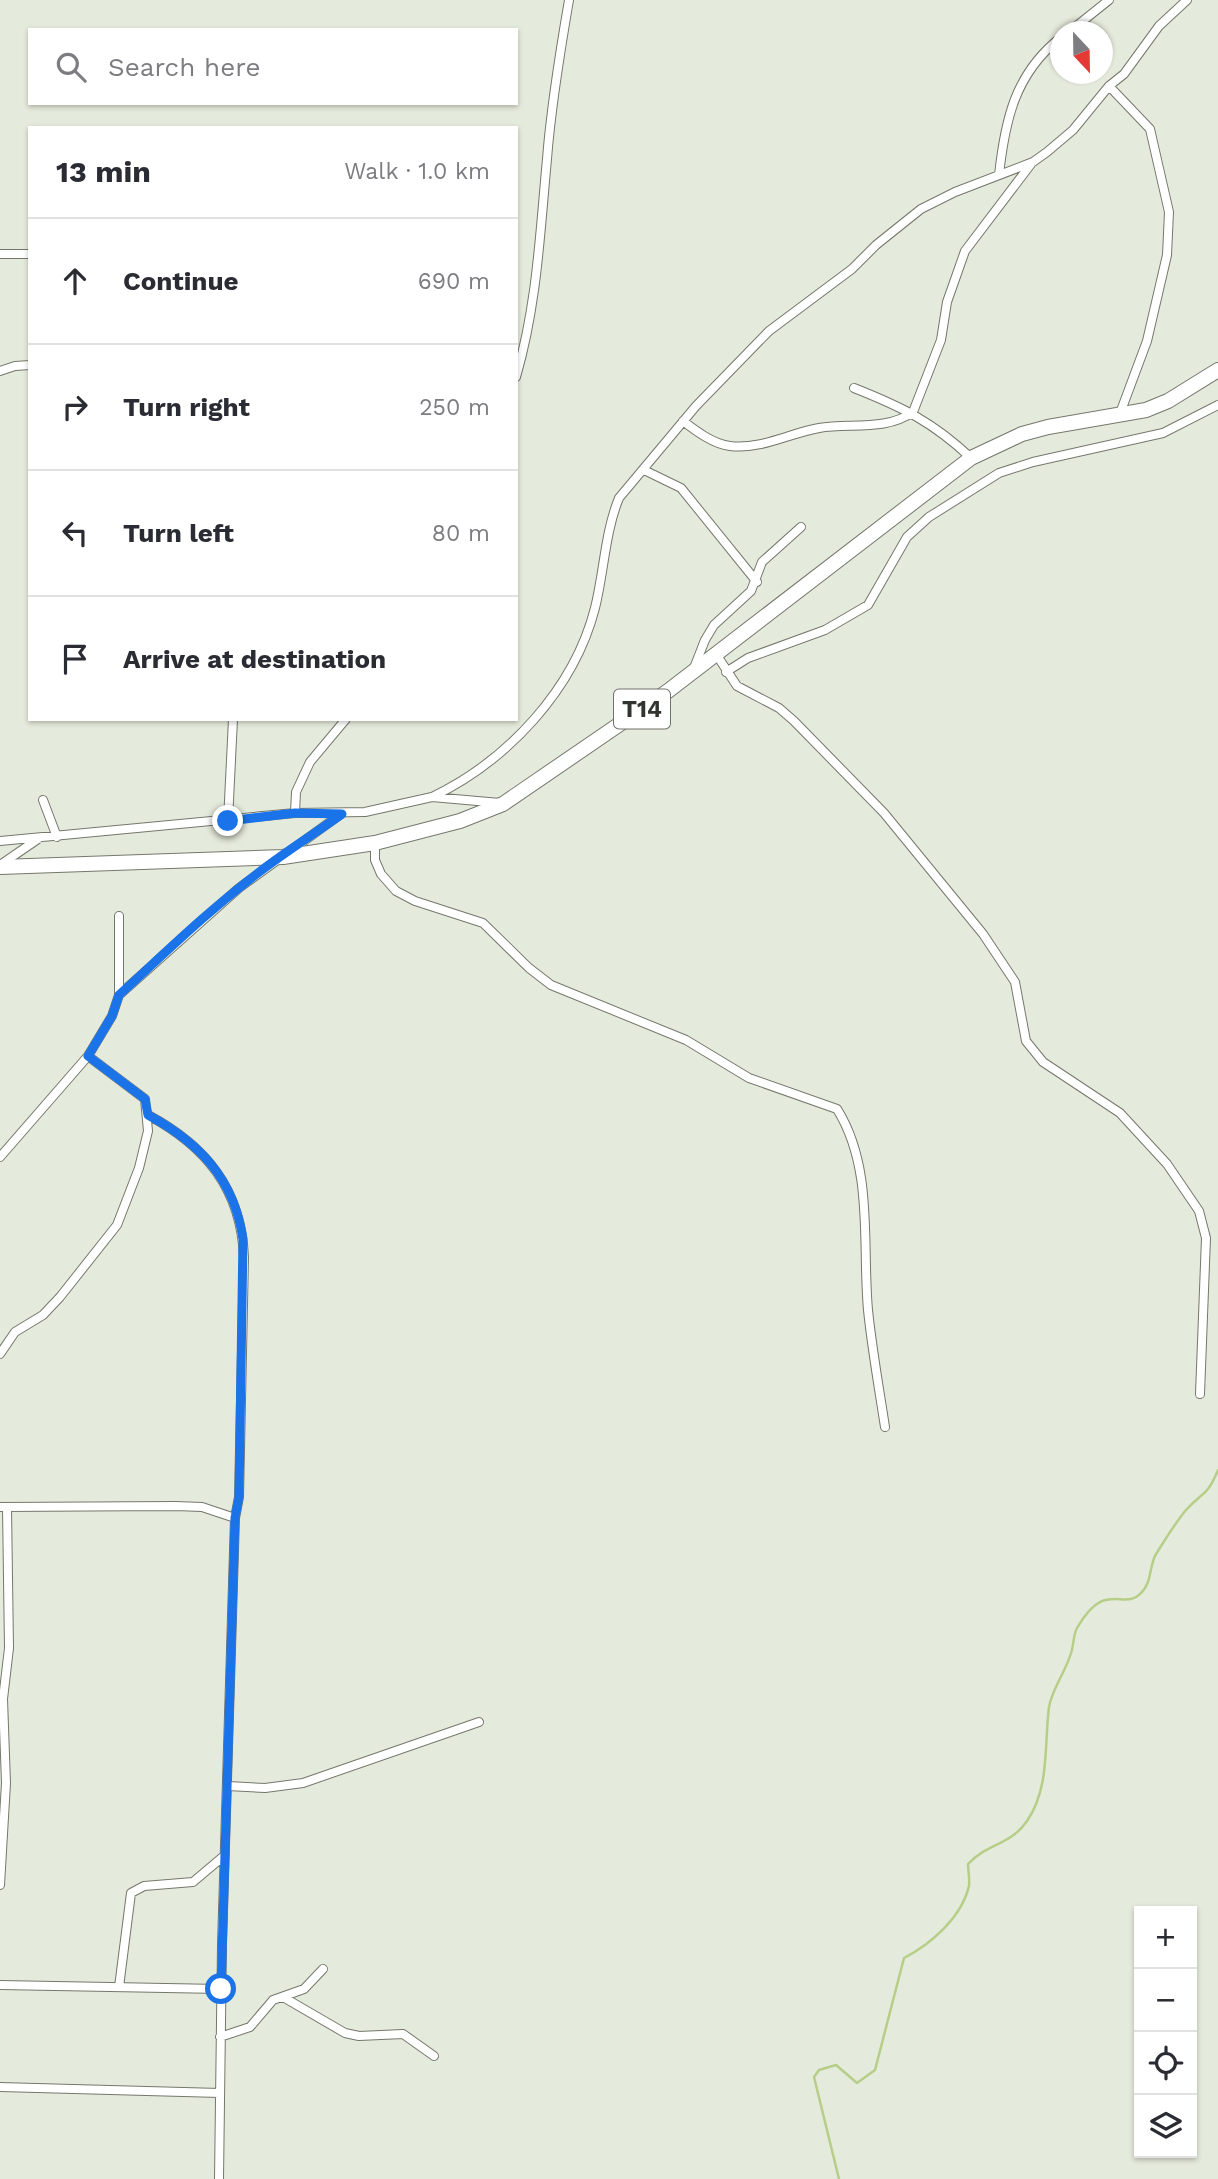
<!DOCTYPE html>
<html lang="en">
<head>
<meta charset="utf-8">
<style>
  body { margin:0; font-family:"Work Sans",sans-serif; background:#f7f7f7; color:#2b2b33 }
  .controls { position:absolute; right:21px; bottom:21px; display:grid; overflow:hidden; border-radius:0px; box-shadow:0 2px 5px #0004 }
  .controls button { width:63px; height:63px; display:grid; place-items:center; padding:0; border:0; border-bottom:2px solid #e1e1e2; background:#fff; color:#2b2b33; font:35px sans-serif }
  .compass { position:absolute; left:1050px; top:21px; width:63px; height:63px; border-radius:50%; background:#fff; box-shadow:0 2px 5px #0004; rotate:158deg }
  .stop { position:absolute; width:21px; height:21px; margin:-16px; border:5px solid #1a73e8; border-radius:50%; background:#fff }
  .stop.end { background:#1a73e8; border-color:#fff; box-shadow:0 2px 7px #0008 }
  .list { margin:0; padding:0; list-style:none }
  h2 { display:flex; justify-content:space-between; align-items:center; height:91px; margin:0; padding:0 28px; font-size:30px }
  h2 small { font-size:23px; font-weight:400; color:#7c7c81 }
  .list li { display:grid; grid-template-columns:46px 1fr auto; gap:21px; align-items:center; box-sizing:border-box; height:126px; padding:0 28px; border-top:2px solid #e1e1e2 }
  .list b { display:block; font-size:26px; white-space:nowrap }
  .list em { font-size:23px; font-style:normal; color:#7c7c81 }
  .icon { flex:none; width:38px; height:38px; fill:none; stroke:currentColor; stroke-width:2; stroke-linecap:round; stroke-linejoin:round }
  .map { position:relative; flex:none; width:1218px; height:2179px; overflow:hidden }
  .search { position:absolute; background:#fff; box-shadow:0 2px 5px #0004; left:28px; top:28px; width:490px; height:77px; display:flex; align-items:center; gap:18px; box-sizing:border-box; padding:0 24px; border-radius:0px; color:#7c7c81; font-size:26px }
  .panel { position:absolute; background:#fff; box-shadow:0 2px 5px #0004; left:28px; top:126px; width:490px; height:595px; border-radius:0px }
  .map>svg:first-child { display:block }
</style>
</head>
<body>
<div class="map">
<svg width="1218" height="2179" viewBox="0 0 1218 2179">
  <rect width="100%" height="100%" fill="#e5ebdc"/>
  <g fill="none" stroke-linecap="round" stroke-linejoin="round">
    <path stroke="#b6ce87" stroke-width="2.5" d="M839,2179L814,2077L819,2070L836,2065L857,2083L875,2070L904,1958C931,1944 962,1917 969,1886C970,1879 968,1870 968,1864C986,1844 1011,1845 1027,1821C1050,1787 1044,1746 1049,1707C1052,1689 1066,1671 1071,1653C1074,1645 1073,1635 1077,1628C1106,1578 1123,1612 1141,1593C1152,1583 1149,1566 1156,1554C1165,1540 1175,1523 1186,1510C1203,1491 1207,1497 1218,1470"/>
    <defs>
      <path id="street" d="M1069,32L1109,0
        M1109,86L1150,129L1169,212L1167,255L1147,341L1119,416
        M999,175C1005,120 1015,74 1060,38
        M0,254H30
        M0,371L15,366L30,365
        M516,377C537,305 540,233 547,159C551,106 560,52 569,0
        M854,388C902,407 933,422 971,458
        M683,421C696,431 713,444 730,446C760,450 790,433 819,428C851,423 886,431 913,412L941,340L947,302L965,251L1031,164
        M644,470L681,488L757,582
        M716,654L737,686L779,708L794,721L884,813L983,934L1015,982L1026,1041L1043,1062L1120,1113L1167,1164L1199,1211L1206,1238L1200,1394
        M694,668L705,640L714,625L751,591L762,562L801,527
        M726,672L748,658L825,630L868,605L907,537L929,517L999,473L1033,462L1163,433L1218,405
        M432,797C507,761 574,690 595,608C604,572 605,532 619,498L696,406L769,331L852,269L876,245L921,209L955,192L1033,162L1047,152L1073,130L1109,86L1124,74L1159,26L1187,0
        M43,800L57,837
        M295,813L296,792L310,762L346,719
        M228,821L233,719
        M0,841L295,813L365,812L432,797L500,803
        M375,843V860L381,874L396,891L415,901L483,923L529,968L551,985L686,1040L749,1078L837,1109C874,1168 862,1244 868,1310C872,1349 879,1388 885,1427
        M0,865L38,839
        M119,995L239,888L341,814
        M148,1115C206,1146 241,1189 244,1257L239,1497L235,1518
        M0,1157L88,1056L112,1016L119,995V916
        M0,1354L15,1332L43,1315L60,1297L117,1225L139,1168L148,1131L145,1099L88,1056
        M0,1507L176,1506L202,1507L235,1518L222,1944L219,2179
        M228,1786L265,1788L303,1783L479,1722
        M0,1885L6,1783L3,1699L9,1648L7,1507
        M0,1985L221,1989
        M119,1987L131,1893L144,1886L193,1882L225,1855
        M283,1997L345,2033L359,2036L403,2034L434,2056
        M220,2037L250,2027L273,2000L304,1989L323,1969
        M0,2087L220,2093"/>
      <path id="highway" d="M0,867L283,857L375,843L460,821L503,804L668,691L971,458L1022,434L1048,427L1146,410L1168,401L1218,370"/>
    </defs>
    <use href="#street" stroke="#74786c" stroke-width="10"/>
    <use href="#highway" stroke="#74786c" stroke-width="16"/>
    <use href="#street" stroke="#fff" stroke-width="8"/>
    <use href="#highway" stroke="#fff" stroke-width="14"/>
  </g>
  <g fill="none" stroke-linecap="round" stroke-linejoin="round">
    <path stroke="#1a73e8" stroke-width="9" d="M221,1989L235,1518L239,1497L243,1239C234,1179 200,1143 148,1115L145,1099L88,1056L112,1016L119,995C164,954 209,910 258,873C285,852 314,834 342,814L295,813L228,821"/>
  </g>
  <g text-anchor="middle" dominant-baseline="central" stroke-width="5" stroke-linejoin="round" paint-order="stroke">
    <rect fill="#fff" stroke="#70726d" stroke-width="2" x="614" y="689.5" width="56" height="39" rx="5"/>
    <g font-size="23" font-weight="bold" fill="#32352f">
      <text x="642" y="709">T14</text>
    </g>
  </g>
</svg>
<div class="controls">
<button>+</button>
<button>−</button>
<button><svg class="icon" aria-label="locate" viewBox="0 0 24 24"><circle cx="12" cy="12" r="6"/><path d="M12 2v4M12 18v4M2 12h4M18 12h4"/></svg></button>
<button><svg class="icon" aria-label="layers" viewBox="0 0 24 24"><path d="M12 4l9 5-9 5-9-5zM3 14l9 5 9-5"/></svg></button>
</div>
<svg class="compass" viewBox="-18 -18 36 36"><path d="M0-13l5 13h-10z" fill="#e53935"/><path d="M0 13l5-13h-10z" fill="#7c7c81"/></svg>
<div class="stop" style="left:221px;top:1989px"></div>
<div class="stop end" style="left:228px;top:821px"></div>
<div class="search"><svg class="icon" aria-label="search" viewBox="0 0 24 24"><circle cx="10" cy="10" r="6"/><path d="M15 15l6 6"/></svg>Search here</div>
<section class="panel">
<h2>13 min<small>Walk · 1.0 km</small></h2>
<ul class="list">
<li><svg class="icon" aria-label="ahead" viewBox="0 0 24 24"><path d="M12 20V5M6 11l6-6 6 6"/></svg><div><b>Continue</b></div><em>690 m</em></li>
<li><svg class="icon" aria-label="right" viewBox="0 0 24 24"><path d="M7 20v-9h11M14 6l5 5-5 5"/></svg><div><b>Turn right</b></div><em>250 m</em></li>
<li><svg class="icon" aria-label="left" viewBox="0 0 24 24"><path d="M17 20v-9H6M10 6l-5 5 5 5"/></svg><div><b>Turn left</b></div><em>80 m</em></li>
<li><svg class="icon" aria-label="arrive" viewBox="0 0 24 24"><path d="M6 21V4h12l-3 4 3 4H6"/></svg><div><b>Arrive at destination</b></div></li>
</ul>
</section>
</div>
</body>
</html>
